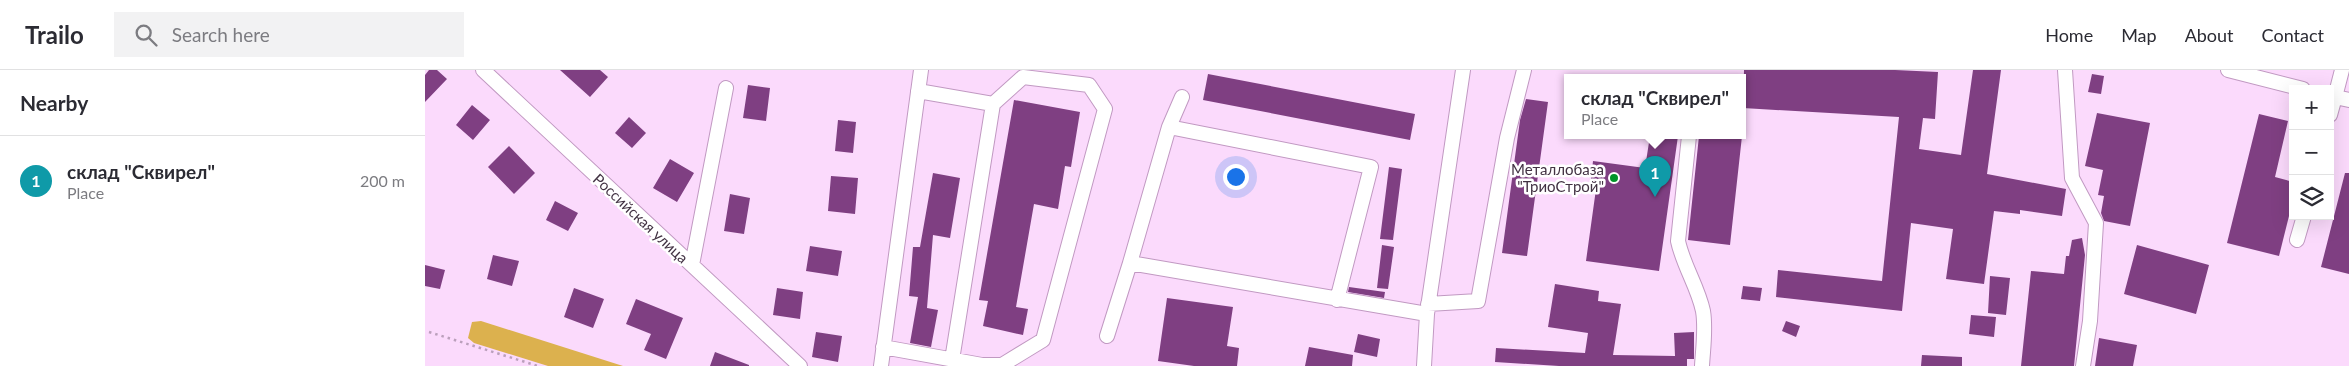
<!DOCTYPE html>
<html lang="en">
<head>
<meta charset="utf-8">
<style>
  body { margin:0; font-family:Lato,sans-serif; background:#f2f2f3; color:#2b2b33 }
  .controls { position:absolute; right:15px; top:15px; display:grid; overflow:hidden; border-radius:0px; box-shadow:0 5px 20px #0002 }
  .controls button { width:45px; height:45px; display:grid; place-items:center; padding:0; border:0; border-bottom:1px solid #e1e1e2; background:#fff; color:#2b2b33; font:25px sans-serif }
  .you { position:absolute; left:810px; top:106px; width:18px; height:18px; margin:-12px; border:4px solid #fff; border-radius:50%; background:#1a73e8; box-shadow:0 0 0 8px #1a73e833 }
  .badge { display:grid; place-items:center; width:32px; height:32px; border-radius:50%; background:#0b8043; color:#fff; font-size:16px; font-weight:700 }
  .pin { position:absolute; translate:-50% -41px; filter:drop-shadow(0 1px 2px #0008) }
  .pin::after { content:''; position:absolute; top:26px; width:18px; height:15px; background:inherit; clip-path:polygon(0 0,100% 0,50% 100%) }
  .popup { position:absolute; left:1139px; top:4px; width:182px; height:65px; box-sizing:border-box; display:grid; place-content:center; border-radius:0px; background:#fff; filter:drop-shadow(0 1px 4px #0005); font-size:16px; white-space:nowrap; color:#7c7c81 }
  .popup b { font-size:19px; color:#2b2b33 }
  .popup::after { content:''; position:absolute; left:50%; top:100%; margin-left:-10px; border:10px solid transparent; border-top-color:#fff }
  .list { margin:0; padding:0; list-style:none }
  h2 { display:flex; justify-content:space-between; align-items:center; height:65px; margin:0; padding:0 20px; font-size:21px }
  h2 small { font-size:16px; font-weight:400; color:#7c7c81 }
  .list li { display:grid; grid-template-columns:32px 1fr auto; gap:15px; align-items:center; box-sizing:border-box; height:90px; padding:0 20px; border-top:1px solid #e1e1e2 }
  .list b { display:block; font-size:19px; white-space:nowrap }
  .list p { margin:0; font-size:16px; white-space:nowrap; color:#7c7c81 }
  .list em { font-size:16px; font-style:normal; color:#7c7c81 }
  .icon { flex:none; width:28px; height:28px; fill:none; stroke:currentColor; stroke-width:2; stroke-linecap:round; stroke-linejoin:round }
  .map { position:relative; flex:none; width:1924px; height:296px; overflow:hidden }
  header { display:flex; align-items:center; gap:30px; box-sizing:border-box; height:70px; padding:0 25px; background:#fff; border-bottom:1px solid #e1e1e2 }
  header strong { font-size:24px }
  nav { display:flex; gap:28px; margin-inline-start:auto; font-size:18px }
  .search { width:350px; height:45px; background:#f2f2f3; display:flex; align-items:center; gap:12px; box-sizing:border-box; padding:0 18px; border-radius:0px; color:#7c7c81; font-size:19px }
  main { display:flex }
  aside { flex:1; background:#fff }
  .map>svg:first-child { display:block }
</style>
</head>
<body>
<header>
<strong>Trailo</strong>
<div class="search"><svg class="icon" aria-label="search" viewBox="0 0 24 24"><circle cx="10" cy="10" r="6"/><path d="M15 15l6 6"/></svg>Search here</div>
<nav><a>Home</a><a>Map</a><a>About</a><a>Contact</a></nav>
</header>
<main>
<aside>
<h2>Nearby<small></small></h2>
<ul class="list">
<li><span class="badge" style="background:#0f9aa8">1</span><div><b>склад &quot;Сквирел&quot;</b><p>Place</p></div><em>200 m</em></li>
</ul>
</aside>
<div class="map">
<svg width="1924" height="296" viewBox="0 0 1924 296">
  <rect width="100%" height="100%" fill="#fbdafc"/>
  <path fill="#dcb14e" d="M56,251L198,296H123L49,273L43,268L47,252Z"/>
  <path fill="#7f3f82" d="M4,0H12L22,9L0,32V5Z
    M135,0H175L183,7L165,27Z
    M1319,0H1470L1513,2L1510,49L1498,48L1494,79L1536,85L1548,0H1576L1562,104L1641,119L1637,146L1595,140V144L1569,141L1559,214L1521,209L1528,159L1486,153L1477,241L1351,227L1353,200L1457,211L1474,47L1318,38Z
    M783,4L990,44L985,70L778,30Z
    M1667,4L1679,6L1676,24L1663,22Z
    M323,15L345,18L341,51L318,48Z
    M1101,29L1123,32L1102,186L1077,183L1095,50Z
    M589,30L655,42L646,97L640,96L633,139L609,134L591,237L603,239L598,265L558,256L563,231L554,230Z
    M47,35L65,50L48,70L31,55Z
    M1672,43L1725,53L1705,156L1679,151L1676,143L1679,126L1673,125L1678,100L1660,96Z
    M1834,44L1863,51L1850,107L1868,112V130L1854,186L1802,173Z
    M204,47L221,63L207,78L190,63Z
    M413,50L431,52L428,83L410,81Z
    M1225,66H1253L1234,201L1161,191L1171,119L1165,118L1168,91L1220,98Z
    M1274,66H1317L1305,175L1263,170Z
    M84,76L110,103L89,124L63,97Z
    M245,89L269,103L252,132L228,118Z
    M964,97L977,99L968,170L955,169Z
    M508,103L535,108L525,168L508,165L502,238L513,240L506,277L485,273L493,227L484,226L488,177H495Z
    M1920,103H1924V204L1896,197Z
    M406,106L433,108L430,144L403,141Z
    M305,124L325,128L319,164L299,161Z
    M130,131L153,143L143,161L121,150Z
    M1657,168L1660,185L1649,296H1596L1606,201L1639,204L1641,186H1644L1647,170Z
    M957,175L969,177L963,219L952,218Z
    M1712,175L1784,195L1771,244L1699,224Z
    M385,176L417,181L413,206L381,201Z
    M68,185L94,191L87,216L62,209Z
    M0,195L20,200L15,219L0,216Z
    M1565,206L1585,208L1581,245L1563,243Z
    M1130,214L1174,221L1173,231L1196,234L1188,285L1250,286L1249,263L1269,262V289H1262V296H1134L1070,292L1071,278L1160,283L1163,263L1123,257Z
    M1318,216L1337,218L1335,231L1316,229Z
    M924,217L960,222L959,228L923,222Z
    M149,218L179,229L168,258L139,247Z
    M352,218L378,222L375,249L348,245Z
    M742,228L808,237L802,276L814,278L812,296H769L733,291Z
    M211,229L258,248L241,289L219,280L226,264L201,254Z
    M1546,245L1571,247L1569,267L1544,264Z
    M1361,251L1375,256L1371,267L1357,261Z
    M391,262L417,266L413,292L387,287Z
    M933,264L955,269L952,287L929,282Z
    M1674,268L1712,275L1708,296H1670Z
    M884,277L928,285L927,296H880Z
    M290,282L324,295V296H285Z
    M1497,285L1537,287V296H1496Z"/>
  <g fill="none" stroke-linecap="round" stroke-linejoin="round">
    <defs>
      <path id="minor" d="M58,0L375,296
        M1640,0L1647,108L1671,153L1665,251L1658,296
        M1803,0L1878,19
        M1905,26L1910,27L1917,0
        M757,27L744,57L705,193L1002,244
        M1905,45L1910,27L1924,30
        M744,57L946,97L912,230
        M1264,66L1253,171C1258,195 1273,217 1278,241C1281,259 1278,278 1277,296
        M1872,170L1879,146
        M267,195L301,18
        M1003,234L1053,231L1082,68L1099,0
        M682,266L705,193
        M458,277L557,295H577L618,270L680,39L664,15L598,7L568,34L493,21
        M527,290L568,34
        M456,296L496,0
        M999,296L1002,244L1038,0"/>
    </defs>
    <use href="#minor" stroke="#c199c2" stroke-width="16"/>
    <path stroke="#bba0bc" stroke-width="2.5" stroke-dasharray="2.5 4" stroke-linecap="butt" d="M4,262L113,296"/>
    <use href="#minor" stroke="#fff" stroke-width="14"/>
  </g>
  <circle fill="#009429" stroke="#fff" stroke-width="2" cx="1189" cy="108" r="5"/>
  <g text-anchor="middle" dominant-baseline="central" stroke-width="5" stroke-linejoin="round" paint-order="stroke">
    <g font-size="15" fill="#423243" stroke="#fff" text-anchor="end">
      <text x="1179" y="99">Металлобаза<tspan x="1179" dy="17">"ТриоСтрой"</tspan></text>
    </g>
    <g font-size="15" fill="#423243" stroke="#fff">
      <text transform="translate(216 148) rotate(43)">Российская улица</text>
    </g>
  </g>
</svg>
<div class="controls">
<button>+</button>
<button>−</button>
<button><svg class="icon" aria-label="layers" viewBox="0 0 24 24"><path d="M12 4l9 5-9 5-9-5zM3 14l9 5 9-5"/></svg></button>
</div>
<div class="you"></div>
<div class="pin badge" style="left:1230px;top:127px;background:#0f9aa8">1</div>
<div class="popup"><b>склад &quot;Сквирел&quot;</b>Place</div>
</div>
</main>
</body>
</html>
